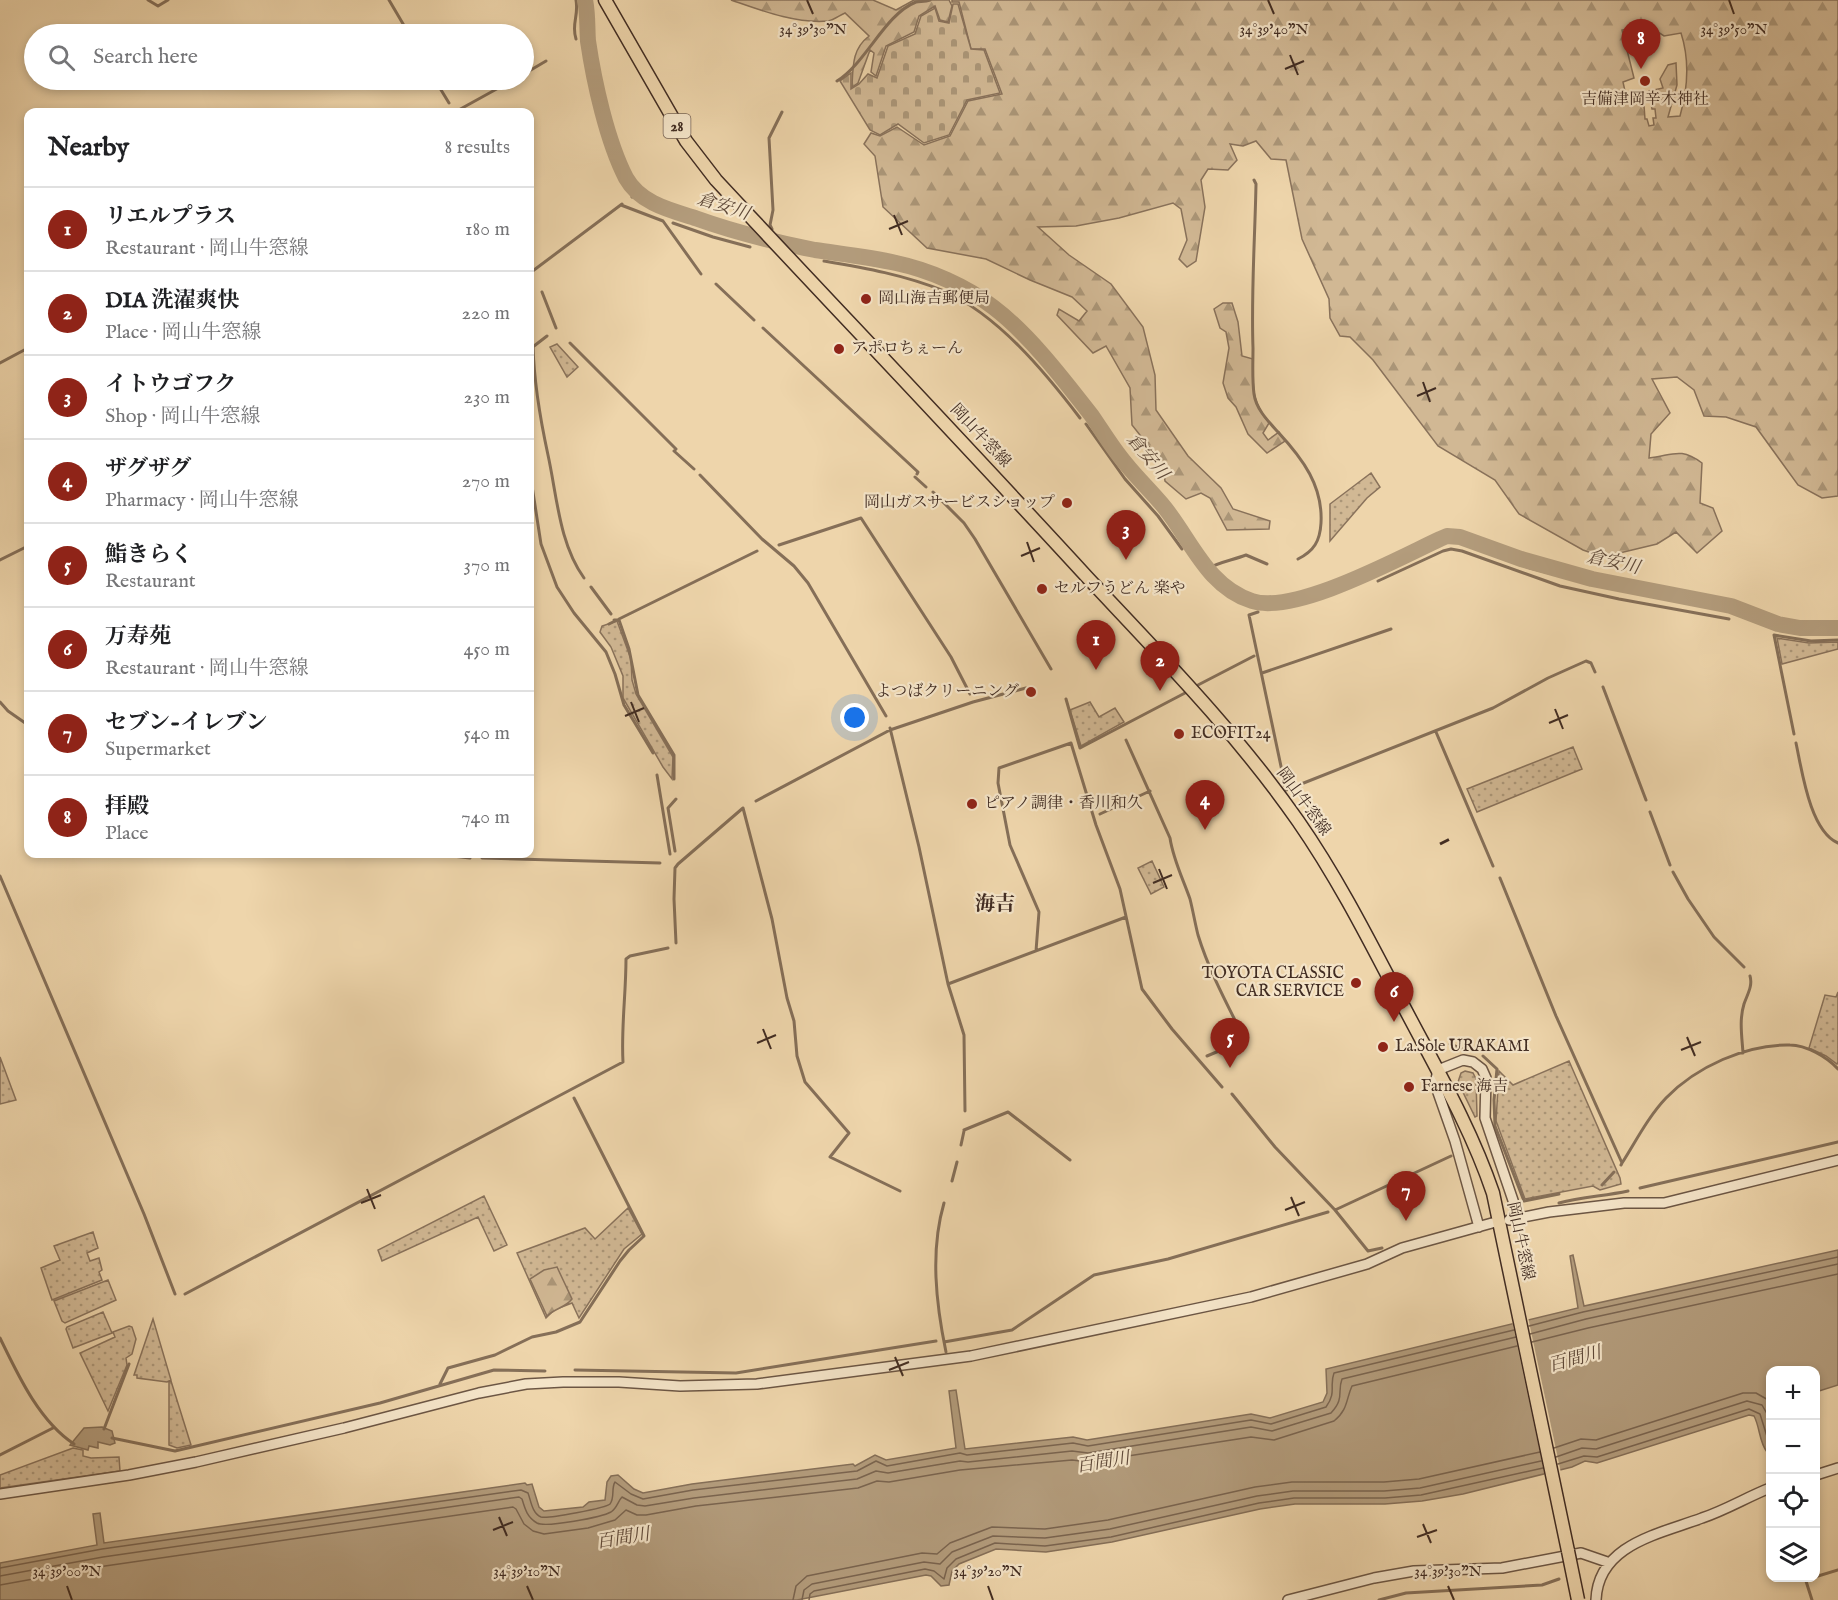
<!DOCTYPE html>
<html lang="en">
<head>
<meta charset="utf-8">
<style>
  body { margin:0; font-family:"IM FELL English","Noto Serif JP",serif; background:#f2f2f2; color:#202124 }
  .controls { position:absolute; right:18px; bottom:18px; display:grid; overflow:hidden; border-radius:12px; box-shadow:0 3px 9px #0003 }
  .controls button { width:54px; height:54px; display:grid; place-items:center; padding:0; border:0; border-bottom:2px solid #e0e0e0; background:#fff; color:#202124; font:30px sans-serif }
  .you { position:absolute; left:855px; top:718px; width:21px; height:21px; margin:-15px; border:4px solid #fff; border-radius:50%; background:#1a73e8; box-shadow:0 0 0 9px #1a73e833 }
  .badge { display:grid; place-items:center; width:39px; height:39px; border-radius:50%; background:#8f2418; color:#fff; font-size:20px; font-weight:700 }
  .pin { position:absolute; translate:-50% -50px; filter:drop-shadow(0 2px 3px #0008) }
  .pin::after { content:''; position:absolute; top:32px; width:21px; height:18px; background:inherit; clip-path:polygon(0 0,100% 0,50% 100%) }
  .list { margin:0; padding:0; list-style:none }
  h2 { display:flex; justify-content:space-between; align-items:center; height:78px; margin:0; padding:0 24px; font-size:26px }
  h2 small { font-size:20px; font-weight:400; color:#757577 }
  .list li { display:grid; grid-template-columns:39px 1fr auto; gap:18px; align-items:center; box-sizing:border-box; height:84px; padding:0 24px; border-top:2px solid #e0e0e0 }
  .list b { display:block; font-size:22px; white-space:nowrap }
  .list p { margin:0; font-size:20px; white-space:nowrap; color:#757577 }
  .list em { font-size:20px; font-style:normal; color:#757577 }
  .icon { flex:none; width:33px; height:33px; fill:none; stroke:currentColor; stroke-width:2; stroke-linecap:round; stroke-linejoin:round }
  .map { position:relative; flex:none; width:1838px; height:1600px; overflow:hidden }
  .search { position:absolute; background:#fff; box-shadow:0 3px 9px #0003; left:24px; top:24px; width:510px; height:66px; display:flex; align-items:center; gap:15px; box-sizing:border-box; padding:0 21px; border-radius:33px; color:#757577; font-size:22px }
  .panel { position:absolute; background:#fff; box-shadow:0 3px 9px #0003; left:24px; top:108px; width:510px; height:750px; border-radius:12px }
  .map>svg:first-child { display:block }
</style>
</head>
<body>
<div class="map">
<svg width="1838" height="1600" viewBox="0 0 1838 1600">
  <defs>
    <pattern id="green-dots" width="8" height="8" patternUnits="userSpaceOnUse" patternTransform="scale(1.5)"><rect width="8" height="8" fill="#d1b894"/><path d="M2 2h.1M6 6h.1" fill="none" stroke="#ab9678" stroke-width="1.8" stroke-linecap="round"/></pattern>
    <pattern id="forest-firs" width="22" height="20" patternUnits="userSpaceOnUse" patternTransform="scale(1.5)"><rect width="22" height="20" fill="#d1b894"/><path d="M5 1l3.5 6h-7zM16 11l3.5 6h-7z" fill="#ab9678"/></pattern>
    <pattern id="cemetery-stones" width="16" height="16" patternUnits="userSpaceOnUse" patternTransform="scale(1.5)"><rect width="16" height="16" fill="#d1b894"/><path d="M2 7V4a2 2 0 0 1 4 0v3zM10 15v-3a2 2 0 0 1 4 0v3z" fill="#ab9678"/></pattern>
  </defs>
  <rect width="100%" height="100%" fill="#eed5ab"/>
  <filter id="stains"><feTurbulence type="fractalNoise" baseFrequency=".00333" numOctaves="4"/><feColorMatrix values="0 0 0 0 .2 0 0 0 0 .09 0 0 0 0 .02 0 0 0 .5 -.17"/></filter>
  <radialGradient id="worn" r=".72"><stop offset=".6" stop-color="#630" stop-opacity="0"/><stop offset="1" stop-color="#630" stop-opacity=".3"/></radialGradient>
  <path fill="url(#green-dots)" stroke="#89725b" stroke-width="1.5" fill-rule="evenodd" d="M557,344L578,367L567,377L550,347Z
    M1371,473L1380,487L1367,498L1330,541V504Z
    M617,621L631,659L632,680L636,694L673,757L672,779L663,767L623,698V676L611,647L600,632L602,626Z
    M1777,638L1809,643L1838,642V649L1782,664Z
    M1090,702L1099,717L1115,708L1124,722L1081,746L1070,710Z
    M1573,747L1582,769L1477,812L1467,789Z
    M1152,861L1164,887L1151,894L1138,868Z
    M1838,992V1062L1837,1064L1826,1056L1809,1048L1825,995L1836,997Z
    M0,1057L16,1100L0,1104Z
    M1569,1061L1620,1178L1621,1184L1600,1190L1593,1186L1525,1199L1496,1121L1499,1071L1513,1085Z
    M1465,1071L1473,1073L1476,1079L1477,1116L1475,1117L1458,1082L1461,1073Z
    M484,1196L507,1245L494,1251L478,1217L382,1261L378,1250Z
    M628,1208L642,1234L624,1249L579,1318L572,1303L554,1310L546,1318L517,1253L585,1228L595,1239ZM557,1267L568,1303L554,1309L547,1316Z
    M93,1232L98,1248L87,1253L90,1261L99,1258L102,1270L99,1272L102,1280L52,1300L41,1268L60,1260L54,1246Z
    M108,1280L116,1300L65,1323L62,1321L54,1301Z
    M103,1312L112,1333L73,1348L66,1329L67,1327Z
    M153,1319L171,1380L167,1382L137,1378V1375H134Z
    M129,1326L132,1327L136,1339L132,1354L126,1358L127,1365L108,1411L80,1353L115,1337L113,1332Z
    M171,1381L191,1445L177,1448L169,1445V1382Z
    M73,1448L83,1450V1456L91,1458L119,1457L120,1471L0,1488V1475Z"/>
  <path fill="url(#forest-firs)" stroke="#89725b" stroke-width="1.5" fill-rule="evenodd" d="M731,0H873L896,10L914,0H949L952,6L948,22L940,20L935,6L919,16L914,32L886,46L876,76L871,72L874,53L870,50L858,83L852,87C853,66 852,49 869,36L845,13C840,15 834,20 828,21C796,24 760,10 731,0Z
    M952,0H1838V496L1822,498L1798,485L1756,427L1726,417L1704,416L1694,390L1677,377L1652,379L1670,413L1651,434L1649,458C1674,455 1680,447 1702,463L1700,503L1713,508L1722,531L1697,553L1676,532L1657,544L1603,557L1583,550L1519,514L1495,480L1438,446L1373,360L1350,337L1340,336L1330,318L1329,299L1302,239L1286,160L1271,159L1256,141L1243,146L1230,144L1237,160L1228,170L1208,169L1201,180L1205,207L1196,261L1187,267L1179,259L1187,240L1181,209L1173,203L1119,218L1076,226L1038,227L1069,255L1111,284L1143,327L1155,375L1156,410L1188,456L1221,488L1233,509L1270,521L1269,529L1227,530L1210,498L1201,493L1186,499L1165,481L1163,464L1132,425L1130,388L1106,346L1093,353L1057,315L1059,309L1079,321L1087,311L1072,297L1030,280L986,259L927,248L883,207L875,156L864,144L871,133L880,136L897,127L924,145L950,136L968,101L1002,94L985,49H971L959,2H952ZM1647,25L1664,36L1681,33C1690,61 1688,88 1680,116L1668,117L1677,85L1676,63L1668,65L1660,79L1663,88L1649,91L1652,109H1655L1656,118H1653L1654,125L1649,126L1647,119H1645L1643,92L1626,96L1623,82L1634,78L1622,30Z
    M1223,303H1232L1238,322L1242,356L1253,359C1253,387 1251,401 1269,423L1263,433L1268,440L1279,432L1285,441L1267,453L1248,434L1236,407L1228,398L1223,383L1229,348L1226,332L1220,328L1214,309Z
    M557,1267L572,1299C566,1307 554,1309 547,1316L530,1279L544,1270Z"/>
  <path fill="url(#cemetery-stones)" stroke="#89725b" stroke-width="1.5" d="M953,4H958L971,49L984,50L1000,93L967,100L949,135L924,143L898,124L880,135L870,130L840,81L851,73V89L859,84L868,74L877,78L888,46L915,34L921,16L935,8L939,21L949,23Z"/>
  <path fill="#b39c7c" stroke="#856f58" stroke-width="1.5" d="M1838,1250V1385L1816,1392V1370H1770V1451L1767,1452C1759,1442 1760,1427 1754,1416L1749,1415L1597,1463L1585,1461L1572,1467L1463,1494L1422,1501L1385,1504H1295L1260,1509L1112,1542L1046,1552L996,1549L959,1564L952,1571L949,1585L941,1586L931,1576L926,1575L797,1600H0V1563L97,1545L93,1514L100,1513L104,1543L525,1483L527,1485L532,1484L539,1507L544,1511L583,1507L589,1502L605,1500L607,1482L611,1476L618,1475L634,1489L643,1493L692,1484L853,1464L855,1466L875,1455L886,1460L956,1448L949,1391L956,1390L965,1449L1073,1437L1087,1440L1251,1414L1270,1418L1323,1402L1327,1393L1326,1369L1578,1308L1570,1256L1573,1255L1584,1306Z
    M102,1427L112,1431L115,1443L110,1445L98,1442V1448L89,1446L88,1450L70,1445L84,1428Z"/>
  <path fill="#eed5ab" d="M1528,1317L1561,1473L1545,1477L1512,1321Z"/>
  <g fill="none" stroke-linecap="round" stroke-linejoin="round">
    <path stroke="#7a644f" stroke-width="1.5" d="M1529,1326L1583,1312L1838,1257
      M1530,1334L1586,1319L1838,1264
      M1532,1342L1588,1328L1838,1274
      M1554,1448L1581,1439L1596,1440L1743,1393H1756L1770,1401
      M1556,1457L1582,1448L1596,1449L1747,1401L1762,1405L1770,1419
      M1558,1464L1584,1456L1597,1457L1749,1409L1760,1414L1770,1446
      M0,1568L102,1549L521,1490L528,1493C531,1501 532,1513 541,1517C548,1519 606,1508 610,1504C615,1498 611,1488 615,1482L631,1494L643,1499L693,1490L857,1471L876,1461L887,1466L960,1453L967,1455L1073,1443L1088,1446L1251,1420L1271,1424L1326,1407C1337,1392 1329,1386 1334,1373L1514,1330
      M0,1576L103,1557L519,1497L522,1499C525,1509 527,1517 537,1523C546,1528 602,1517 611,1512C617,1508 618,1501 622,1497L637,1505L645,1506L694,1498L857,1479L876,1471L888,1473L960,1461L968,1462L1072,1451L1088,1453L1251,1427L1272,1431L1331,1413C1345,1398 1337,1392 1342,1379L1516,1337
      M0,1585L105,1566L513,1507L516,1509L524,1524L533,1531L544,1534L588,1528L615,1520L626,1510L637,1515H646L696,1506L858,1488L877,1481L889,1482L960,1470L1072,1460L1089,1462L1251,1437L1274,1440L1334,1421C1348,1410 1346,1399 1352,1386L1517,1346
      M793,1600L796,1586L807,1576L922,1553L937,1554L950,1543L992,1527L1045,1529L1108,1520L1255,1487L1292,1482H1384L1419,1479L1540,1452
      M802,1600L804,1590L812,1584L924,1562L940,1564L952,1552L993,1536L1045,1538L1110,1529L1257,1496L1293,1491H1384L1420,1488L1541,1461
      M809,1600L810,1594L814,1591L925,1569L934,1571L944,1579L947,1568L956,1559L995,1543L1045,1546L1111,1537L1259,1503L1294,1498H1385L1421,1495L1543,1468"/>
    <path stroke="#856f58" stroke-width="3" d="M148,0L158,6L168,0
      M389,0L409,34
      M576,39C571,24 579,16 576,0
      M585,43L589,42
      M524,74L546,61
      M435,80L449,103
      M837,81C866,63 885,14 916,2C920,1 925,2 930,0
      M455,112L513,80
      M1254,180L1256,184C1255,238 1251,293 1253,348C1253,363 1252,379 1254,394C1256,409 1268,421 1278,432C1303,459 1323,486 1321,523C1320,541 1314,551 1298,559
      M632,197L636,192
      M621,205L663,221L701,274
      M673,223L713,237L750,247
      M772,229L770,225L773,210L769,138L782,112
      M824,261C865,268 905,275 944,291C998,315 1045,372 1080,418
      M530,273L622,204
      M716,284L754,320
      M542,292L556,328
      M763,328L918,472L917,474
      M570,343L676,449L674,451L694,469
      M530,346H534L547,336
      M533,346C534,383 540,418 548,455C557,496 559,543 584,578
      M0,363L28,348
      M1086,424L1125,479L1158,516L1182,549
      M530,473L541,544L557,587L574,613L606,652L615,674L624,705L653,753
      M700,475L762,539L794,566L808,583L886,716
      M915,477L926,487
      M933,492L964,523L975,539L1051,669
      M779,545L861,518L951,657L970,694
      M1188,546L1190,545
      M0,560L28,546
      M1207,569C1219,562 1233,560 1246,555L1267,564
      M1378,581L1443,551L1451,549L1462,551L1560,586L1619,599L1729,619
      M591,587L611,614
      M1278,603L1280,607L1316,597L1343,587L1380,572L1439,544L1455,540L1530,568L1588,583L1726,610L1790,632L1813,634L1838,633
      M1258,612L1249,615L1286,790L1493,708L1548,678L1586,661L1591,663L1595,672
      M619,619L757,551
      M614,620H619L629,649L638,695L674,755V779
      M609,624L615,621
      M1262,673L1391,629
      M1198,685L1254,656
      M1603,687L1646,800
      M1066,699L1080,748L1185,693
      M0,702L8,711L28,725
      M890,728L919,847L948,984L964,1035L965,1111
      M1436,732L1493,866
      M1794,734L1774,635L1811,641L1838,640
      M1126,740L1170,838C1173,859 1183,879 1190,899C1193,911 1195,923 1198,935C1209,971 1228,1006 1245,1040L1207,1056
      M1796,743C1802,771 1810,831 1838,843
      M657,775L670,854
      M756,801L890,730L973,702L1026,688
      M743,808L772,919L787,998L794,1021L797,1056L805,1082L849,1133L830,1157L900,1191
      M1650,812L1670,865
      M1100,814L1150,791
      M675,851L668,808L676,799
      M435,854L470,858
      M482,858L660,863
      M1673,872L1688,899L1714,937L1744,967
      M0,876L144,1214L175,1294
      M1500,878L1556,1016L1622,1163L1621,1165
      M676,943L674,899L675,868L678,864L743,808
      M1036,951L1039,912L1010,845L998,783L999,768L1071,743L1096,825L1120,889L1142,989L1172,1029L1222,1087
      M948,984L1126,917
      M1450,1044L1462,1049
      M1743,1053C1742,1037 1739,1020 1744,1004C1747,995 1753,986 1750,976
      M1483,1056L1497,1069L1494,1100L1495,1126L1524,1201L1559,1194
      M1232,1094L1275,1147L1335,1210L1368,1251L1382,1248
      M964,1130L1008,1112L1070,1160
      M961,1145L964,1131
      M1622,1163C1636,1141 1648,1117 1666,1098C1696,1067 1746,1044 1790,1045C1806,1045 1827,1057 1838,1069
      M952,1181L957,1162
      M1602,1185L1614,1172
      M1640,1188L1838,1142
      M944,1203C930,1251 936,1304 946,1352
      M1559,1203C1582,1197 1605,1196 1628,1191
      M1335,1210L1451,1156
      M185,1294L623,1062C621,1028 626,994 626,959L630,956L668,948
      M0,1338C18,1375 39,1421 74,1444
      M944,1342L1012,1330L1094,1275L1168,1259L1328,1212
      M575,1370L736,1373L936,1341
      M440,1384L448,1368L495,1355L532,1337L556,1332L580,1322L620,1261L629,1250L644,1236L574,1098
      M104,1429L129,1364
      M112,1438L175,1451L380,1403L494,1370L545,1371
      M0,1455L53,1428
      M1805,1578L1812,1600
      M1805,1580L1838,1570
      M1379,1600L1406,1593L1542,1585L1559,1579"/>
    <path stroke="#b39c7c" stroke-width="16" d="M585,0C588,14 587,28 588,41C594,82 607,141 626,178C640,203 669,210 695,218C734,232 774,242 815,250C842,254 870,257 896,263C929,270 966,286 993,307C1029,334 1064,380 1092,416C1103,432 1113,449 1126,464C1138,479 1153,493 1165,508C1192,542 1208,587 1252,601C1295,615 1399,558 1440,539L1447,536L1460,537L1521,559L1592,579L1731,606L1778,624L1800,628H1838"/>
    <defs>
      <path id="tertiary" d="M1509,1220L1549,1212L1624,1203H1664L1838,1160
        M1479,1227L1455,1141L1435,1084L1438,1070L1463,1060L1473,1062L1482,1069L1486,1078L1485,1118L1519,1218
        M1816,1475L1838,1468
        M0,1494L129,1475L196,1462L344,1428L479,1393L526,1384L563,1382H619L680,1386L757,1384L971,1356L1251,1297L1367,1264L1402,1248L1492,1223
        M1288,1600L1374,1578L1414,1571L1502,1568L1581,1553L1610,1563
        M1596,1600C1598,1544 1660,1534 1702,1518C1726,1510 1747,1497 1770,1488"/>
      <path id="primary" d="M605,0L686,141L716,180C840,313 965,444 1087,577C1161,656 1236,732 1298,821C1339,880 1371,944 1404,1007C1436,1068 1471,1128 1493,1193L1568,1551"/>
    </defs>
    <use href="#tertiary" stroke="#6c5644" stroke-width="12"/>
    <use href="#primary" stroke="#412c22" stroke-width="15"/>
    <use href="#tertiary" stroke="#f4e4c8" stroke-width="9"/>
    <use href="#primary" stroke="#eed5ab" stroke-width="12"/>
    <path stroke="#412c22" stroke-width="3" stroke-dasharray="10 10" stroke-linecap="butt" d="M1440,844L1450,839"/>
    <defs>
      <path id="primary-bridge" d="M1568,1551L1578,1600"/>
    </defs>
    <use href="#primary-bridge" stroke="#412c22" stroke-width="15" stroke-linecap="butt"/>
    <use href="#primary-bridge" stroke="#eed5ab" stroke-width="12"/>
  </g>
  <path fill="none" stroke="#412c22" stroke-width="2" d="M807,0L813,14M1268,0L1274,14M1729,0L1734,14M1290,55L1298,75M1285,69L1304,61M894,215L902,235M889,229L908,221M1423,382L1430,402M1417,396L1436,388M1027,542L1034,562M1021,556L1040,548M631,702L639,722M1555,709L1563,729M625,716L644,708M1549,723L1568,715M1159,869L1167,889M1153,883L1172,875M763,1029L771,1049M1687,1037L1695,1056M757,1043L776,1035M1681,1050L1701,1042M367,1189L375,1209M1291,1197L1299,1216M361,1203L381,1195M1285,1210L1305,1202M895,1357L903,1376M889,1370L909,1362M499,1517L507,1536M1423,1524L1431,1543M493,1530L513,1522M1417,1537L1437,1530M67,1586L72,1600M527,1586L533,1600M988,1586L993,1600M1448,1586L1454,1600"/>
  <g fill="#8f2418" stroke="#f4e4c8" stroke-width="2">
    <circle cx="1645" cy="81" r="6"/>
    <circle cx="866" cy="299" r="6"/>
    <circle cx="839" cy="349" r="6"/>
    <circle cx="1067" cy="503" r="6"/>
    <circle cx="1042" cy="589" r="6"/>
    <circle cx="1031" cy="692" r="6"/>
    <circle cx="1179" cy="734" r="6"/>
    <circle cx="972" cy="804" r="6"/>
    <circle cx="1356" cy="983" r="6"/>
    <circle cx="1383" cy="1047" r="6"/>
    <circle cx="1409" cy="1087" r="6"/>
  </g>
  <g text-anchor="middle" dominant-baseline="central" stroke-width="4.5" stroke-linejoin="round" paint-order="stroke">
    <rect fill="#f4e4c8" stroke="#776354" stroke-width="1.5" x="663.5" y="114" width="27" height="24" rx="4.5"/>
    <g font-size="15" font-weight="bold" fill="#412c22">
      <text x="677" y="126">28</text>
    </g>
    <g font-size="16" fill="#412c22" stroke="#f4e4c8" text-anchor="start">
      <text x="1645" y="100" text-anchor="middle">吉備津岡辛木神社</text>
      <text x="878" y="299">岡山海吉郵便局</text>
      <text x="851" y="349">アポロちぇーん</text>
      <text x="1055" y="503" text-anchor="end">岡山ガスサービスショップ</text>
      <text x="1054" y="589">セルフうどん 楽や</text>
      <text x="1019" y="692" text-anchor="end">よつばクリーニング</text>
      <text x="1191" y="734">ECOFIT24</text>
      <text x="984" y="804">ピアノ調律・香川和久</text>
      <text x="1344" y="974" text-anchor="end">TOYOTA CLASSIC<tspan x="1344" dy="18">CAR SERVICE</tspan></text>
      <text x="1395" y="1047">La.Sole URAKAMI</text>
      <text x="1421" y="1087">Farnese 海吉</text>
    </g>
    <g font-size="16" fill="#412c22" stroke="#f4e4c8">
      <text transform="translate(980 436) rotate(47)">岡山牛窓線</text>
      <text transform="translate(1303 802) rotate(54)">岡山牛窓線</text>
      <text transform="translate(1520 1241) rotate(78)">岡山牛窓線</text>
    </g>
    <g font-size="18" font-style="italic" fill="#5e4838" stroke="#f4e4c8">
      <text transform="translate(723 207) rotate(18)">倉安川</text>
      <text transform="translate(1147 457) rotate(50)">倉安川</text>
      <text transform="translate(1613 563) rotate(13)">倉安川</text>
      <text transform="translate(1575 1360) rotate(-15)">百間川</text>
      <text transform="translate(1103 1463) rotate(-9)">百間川</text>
      <text transform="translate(623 1539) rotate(-9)">百間川</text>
    </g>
    <g font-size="20" font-weight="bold" fill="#412c22" stroke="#f4e4c8">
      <text x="995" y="904">海吉</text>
    </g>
  </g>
  <g font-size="15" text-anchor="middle" fill="#412c22" stroke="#f4e4c8" stroke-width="4.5" stroke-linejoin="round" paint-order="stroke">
    <text x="813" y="34">34°39'30"N</text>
    <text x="1274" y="34">34°39'40"N</text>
    <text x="1734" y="34">34°39'50"N</text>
    <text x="67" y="1576">34°39'00"N</text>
    <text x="527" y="1576">34°39'10"N</text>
    <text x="988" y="1576">34°39'20"N</text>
    <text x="1448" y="1576">34°39'30"N</text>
  </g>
  <rect width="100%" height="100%" filter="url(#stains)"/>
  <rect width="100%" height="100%" fill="url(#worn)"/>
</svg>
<div class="controls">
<button>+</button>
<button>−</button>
<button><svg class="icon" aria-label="locate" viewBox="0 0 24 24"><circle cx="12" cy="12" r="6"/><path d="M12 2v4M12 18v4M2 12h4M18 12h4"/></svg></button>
<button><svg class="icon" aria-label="layers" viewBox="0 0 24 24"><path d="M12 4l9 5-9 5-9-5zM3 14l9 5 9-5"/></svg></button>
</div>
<div class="you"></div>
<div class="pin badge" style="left:1096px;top:670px">1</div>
<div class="pin badge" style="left:1160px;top:691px">2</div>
<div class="pin badge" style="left:1126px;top:560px">3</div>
<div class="pin badge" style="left:1205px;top:830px">4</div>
<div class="pin badge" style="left:1230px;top:1068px">5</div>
<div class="pin badge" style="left:1394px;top:1022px">6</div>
<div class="pin badge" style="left:1406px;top:1221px">7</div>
<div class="pin badge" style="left:1641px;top:69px">8</div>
<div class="search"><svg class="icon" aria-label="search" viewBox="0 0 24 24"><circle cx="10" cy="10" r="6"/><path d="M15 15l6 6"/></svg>Search here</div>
<section class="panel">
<h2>Nearby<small>8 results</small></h2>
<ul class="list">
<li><span class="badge">1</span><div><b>リエルプラス</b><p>Restaurant · 岡山牛窓線</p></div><em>180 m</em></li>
<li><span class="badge">2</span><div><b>DIA 洗濯爽快</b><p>Place · 岡山牛窓線</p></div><em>220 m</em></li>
<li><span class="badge">3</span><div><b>イトウゴフク</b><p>Shop · 岡山牛窓線</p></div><em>230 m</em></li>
<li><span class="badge">4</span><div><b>ザグザグ</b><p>Pharmacy · 岡山牛窓線</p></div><em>270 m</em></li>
<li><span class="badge">5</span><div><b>鮨きらく</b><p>Restaurant</p></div><em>370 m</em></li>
<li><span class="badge">6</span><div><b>万寿苑</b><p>Restaurant · 岡山牛窓線</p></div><em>450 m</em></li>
<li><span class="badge">7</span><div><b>セブン-イレブン</b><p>Supermarket</p></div><em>540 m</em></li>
<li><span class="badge">8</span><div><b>拝殿</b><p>Place</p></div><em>740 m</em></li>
</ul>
</section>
</div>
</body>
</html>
